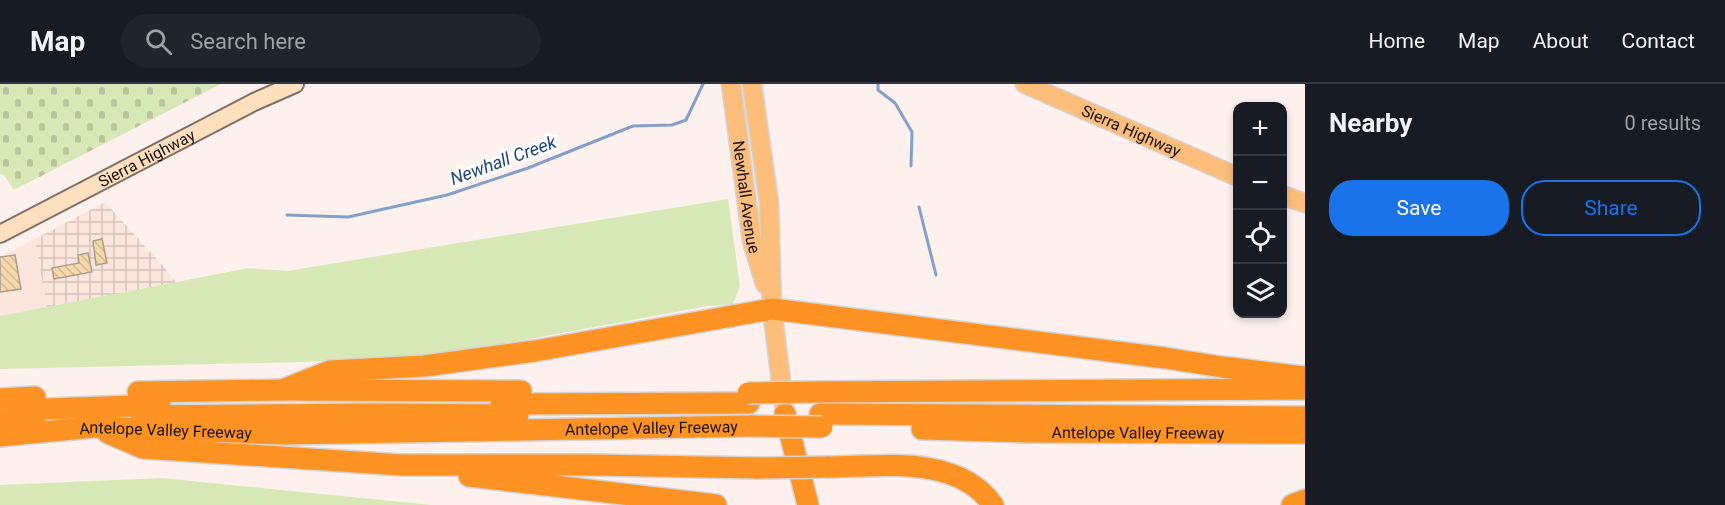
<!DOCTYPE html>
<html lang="en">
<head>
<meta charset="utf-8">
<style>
  body { margin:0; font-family:Roboto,sans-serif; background:#20242c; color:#f1f3f6 }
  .controls { position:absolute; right:18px; top:18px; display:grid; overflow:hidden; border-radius:12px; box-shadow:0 3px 9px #0003 }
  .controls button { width:54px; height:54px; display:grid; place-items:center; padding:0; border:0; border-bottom:2px solid #363941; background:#171b24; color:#f1f3f6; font:30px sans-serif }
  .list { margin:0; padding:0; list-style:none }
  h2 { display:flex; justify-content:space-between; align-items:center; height:78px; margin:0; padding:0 24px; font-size:26px }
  h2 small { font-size:20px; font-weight:400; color:#9ea1a6 }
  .actions { display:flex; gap:12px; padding:18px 24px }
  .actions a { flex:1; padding:14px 0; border:2px solid #1a73e8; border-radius:24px; text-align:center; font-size:21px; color:#1a73e8 }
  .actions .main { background:#1a73e8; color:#fff }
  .icon { flex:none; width:33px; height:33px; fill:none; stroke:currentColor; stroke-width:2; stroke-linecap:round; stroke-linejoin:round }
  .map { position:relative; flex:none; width:1305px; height:421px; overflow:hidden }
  header { display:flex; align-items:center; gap:36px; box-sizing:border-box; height:84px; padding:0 30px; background:#171b24; border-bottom:2px solid #363941 }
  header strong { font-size:28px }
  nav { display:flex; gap:33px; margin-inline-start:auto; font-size:21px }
  .search { width:420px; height:54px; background:#20242c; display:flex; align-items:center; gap:15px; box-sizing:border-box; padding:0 21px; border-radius:33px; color:#9ea1a6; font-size:22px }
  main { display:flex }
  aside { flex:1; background:#171b24 }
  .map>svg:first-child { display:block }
</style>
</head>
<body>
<header>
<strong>Map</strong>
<div class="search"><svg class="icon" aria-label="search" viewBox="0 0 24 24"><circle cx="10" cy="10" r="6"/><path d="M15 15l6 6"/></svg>Search here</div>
<nav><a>Home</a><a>Map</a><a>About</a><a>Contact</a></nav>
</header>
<main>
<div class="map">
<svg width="1305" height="421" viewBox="0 0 1305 421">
  <defs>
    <pattern id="industrial-grid" width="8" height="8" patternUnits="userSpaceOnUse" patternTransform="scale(1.5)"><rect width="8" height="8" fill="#fce5dd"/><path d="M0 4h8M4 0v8" fill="none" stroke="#d7c3bc"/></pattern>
    <pattern id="cemetery-stones" width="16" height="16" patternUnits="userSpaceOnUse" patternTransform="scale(1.5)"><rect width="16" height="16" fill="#d7e8b7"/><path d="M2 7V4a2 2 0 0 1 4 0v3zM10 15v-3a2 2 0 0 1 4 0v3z" fill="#b8c69c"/></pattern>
    <pattern id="building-back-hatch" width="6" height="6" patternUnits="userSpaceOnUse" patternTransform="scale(1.5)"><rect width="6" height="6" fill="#f7d8aa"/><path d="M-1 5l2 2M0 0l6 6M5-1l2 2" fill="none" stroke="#d3b891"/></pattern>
  </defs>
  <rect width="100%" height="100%" fill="#fef1ed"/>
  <path fill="#fce5dd" d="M35,155L47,224L0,233V173Z"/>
  <path fill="url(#industrial-grid)" d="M105,118L165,184L177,200L47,224L35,155Z"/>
  <path fill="#d7e8b7" d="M728,115L740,202L733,220L708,222L448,270L303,278L0,285V232L249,184L287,187Z
    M162,394L432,421H0V401Z"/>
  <path fill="url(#cemetery-stones)" d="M0,0H221L14,106L4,91L0,90Z"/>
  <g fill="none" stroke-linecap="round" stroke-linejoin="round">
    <path stroke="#83a0ca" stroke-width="3" d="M878,0V6L895,19L912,48L911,82
      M919,123L936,191
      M287,131L348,133L447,111L528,84L633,42L672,41L686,36L703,0"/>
  </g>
  <path fill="url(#building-back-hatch)" stroke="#a99f90" stroke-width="1.5" d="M102,155L107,179L96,181L93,157Z
    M88,169L92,188L54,195L52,184L79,179L78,171Z
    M15,171L21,205L0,208V173Z"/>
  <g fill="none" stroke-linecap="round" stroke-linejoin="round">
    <defs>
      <g id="secondary">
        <path id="s1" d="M0,150L254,18L295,0"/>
      </g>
      <g id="primary">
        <path id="s2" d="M731,0L752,157L765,200"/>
        <path d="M752,0L769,119L772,225L784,321"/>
        <path id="s3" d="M1025,0L1238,93"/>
        <path d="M1282,111L1305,119"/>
      </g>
      <g id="motorway">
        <path d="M282,306L330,287L424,282L535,267L772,225L1165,274L1222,283L1305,293"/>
        <path d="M138,308L282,306L521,307"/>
        <path d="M818,308L1305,305"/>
        <path d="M0,315L35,313"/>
        <path d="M501,320L749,319"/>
        <path d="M18,326L160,321"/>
        <path d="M785,330L808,421"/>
        <path d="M820,330L1305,333"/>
        <path d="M141,332L368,330L518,331"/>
        <path d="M0,336L35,334"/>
        <path id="s4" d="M922,345L1025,348L1305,349"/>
        <path d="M108,349L143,364L401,381H595L758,384"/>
        <path id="s5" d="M0,352L94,343L283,350L752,342"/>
        <path d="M827,383C882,383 957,370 993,421"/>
        <path d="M469,392L716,421"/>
        <path d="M1292,421L1305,416"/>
      </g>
    </defs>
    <use href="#secondary" stroke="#806f69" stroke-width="20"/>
    <use href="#primary" stroke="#d5d4d4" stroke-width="21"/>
    <use href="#motorway" stroke="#d5d4d4" stroke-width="24"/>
    <use href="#secondary" stroke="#ffdfbd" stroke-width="16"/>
    <use href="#primary" stroke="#febe7b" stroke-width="18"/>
    <use href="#motorway" stroke="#fe9323" stroke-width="21"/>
    <defs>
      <path id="motorway-bridge" d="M748,309L818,308
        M752,342L822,343
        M758,384L827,383"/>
    </defs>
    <use href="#motorway-bridge" stroke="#d5d4d4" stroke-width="24" stroke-linecap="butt"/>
    <use href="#motorway-bridge" stroke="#fe9323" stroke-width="21"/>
  </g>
  <g text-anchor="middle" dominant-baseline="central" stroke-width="6" stroke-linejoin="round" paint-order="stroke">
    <g font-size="16" fill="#18110f" stroke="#fff">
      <text stroke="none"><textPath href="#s3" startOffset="116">Sierra Highway</textPath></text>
      <text stroke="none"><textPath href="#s1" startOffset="165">Sierra Highway</textPath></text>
      <text stroke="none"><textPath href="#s2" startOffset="114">Newhall Avenue</textPath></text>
      <text stroke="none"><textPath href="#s5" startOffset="652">Antelope Valley Freeway</textPath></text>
      <text stroke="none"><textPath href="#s5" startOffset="166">Antelope Valley Freeway</textPath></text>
      <text stroke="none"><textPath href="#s4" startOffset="216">Antelope Valley Freeway</textPath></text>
    </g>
    <g font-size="18" font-style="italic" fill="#22477c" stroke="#fff">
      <text transform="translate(503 76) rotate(-20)">Newhall Creek</text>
    </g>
  </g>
</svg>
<div class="controls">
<button>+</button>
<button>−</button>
<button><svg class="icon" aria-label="locate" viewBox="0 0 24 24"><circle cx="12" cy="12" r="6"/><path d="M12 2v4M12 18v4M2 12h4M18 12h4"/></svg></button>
<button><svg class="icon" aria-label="layers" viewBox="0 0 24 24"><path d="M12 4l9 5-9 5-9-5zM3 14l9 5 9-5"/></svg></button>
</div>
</div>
<aside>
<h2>Nearby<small>0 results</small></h2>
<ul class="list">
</ul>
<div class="actions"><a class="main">Save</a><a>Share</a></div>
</aside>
</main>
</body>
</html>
